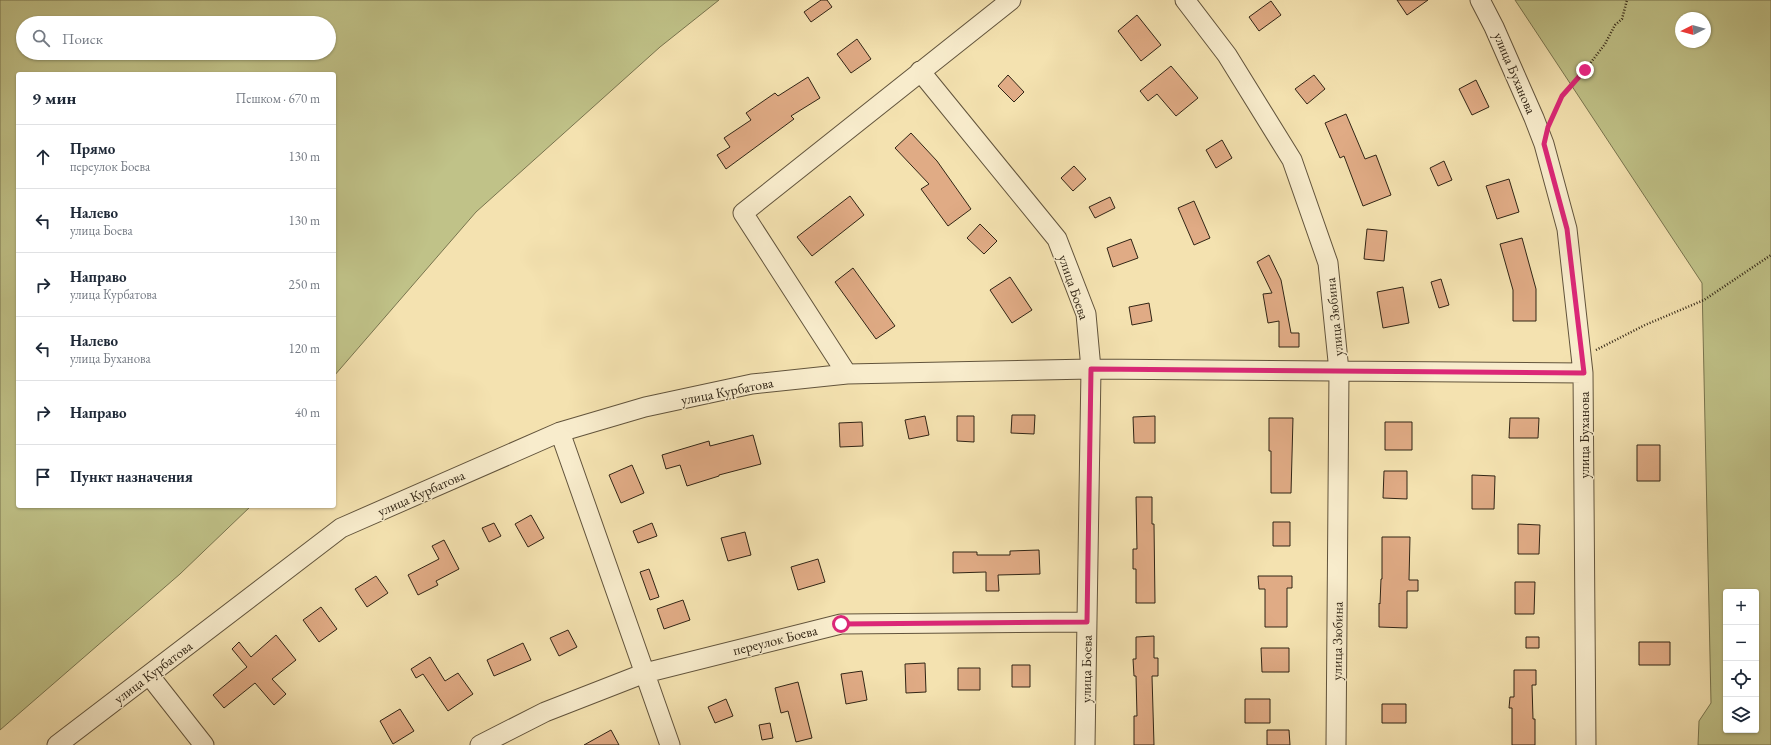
<!DOCTYPE html>
<html lang="ru">
<head>
<meta charset="utf-8">
<style>
  body { margin:0; font-family:"EB Garamond",serif; background:#f6f6f7; color:#1f2937 }
  .controls { position:absolute; right:12px; bottom:12px; display:grid; overflow:hidden; border-radius:4px; box-shadow:0 1px 3px #0004 }
  .controls button { width:36px; height:36px; display:grid; place-items:center; padding:0; border:0; border-bottom:1px solid #e0e1e3; background:#fff; color:#1f2937; font:20px sans-serif }
  .compass { position:absolute; left:1675px; top:12px; width:36px; height:36px; border-radius:50%; background:#fff; box-shadow:0 1px 3px #0004; rotate:264deg }
  .stop { position:absolute; width:12px; height:12px; margin:-9px; border:3px solid #db2777; border-radius:50%; background:#fff }
  .stop.end { background:#db2777; border-color:#fff; box-shadow:0 1px 4px #0008 }
  .list { margin:0; padding:0; list-style:none }
  h2 { display:flex; justify-content:space-between; align-items:center; height:52px; margin:0; padding:0 16px; font-size:17px }
  h2 small { font-size:13px; font-weight:400; color:#747a83 }
  .list li { display:grid; grid-template-columns:26px 1fr auto; gap:12px; align-items:center; box-sizing:border-box; height:64px; padding:0 16px; border-top:1px solid #e0e1e3 }
  .list b { display:block; font-size:15px; white-space:nowrap }
  .list p { margin:0; font-size:13px; white-space:nowrap; color:#747a83 }
  .list em { font-size:13px; font-style:normal; color:#747a83 }
  .icon { flex:none; width:22px; height:22px; fill:none; stroke:currentColor; stroke-width:2; stroke-linecap:round; stroke-linejoin:round }
  .map { position:relative; flex:none; width:1771px; height:745px; overflow:hidden }
  .search { position:absolute; background:#fff; box-shadow:0 1px 3px #0004; left:16px; top:16px; width:320px; height:44px; display:flex; align-items:center; gap:10px; box-sizing:border-box; padding:0 14px; border-radius:22px; color:#747a83; font-size:15px }
  .panel { position:absolute; background:#fff; box-shadow:0 1px 3px #0004; left:16px; top:72px; width:320px; height:436px; border-radius:4px }
  .map>svg:first-child { display:block }
</style>
</head>
<body>
<div class="map">
<svg width="1771" height="745" viewBox="0 0 1771 745">
  <rect width="100%" height="100%" fill="#f4e2b0"/>
  <filter id="stains"><feTurbulence type="fractalNoise" baseFrequency=".005" numOctaves="4"/><feColorMatrix values="0 0 0 0 .2 0 0 0 0 .09 0 0 0 0 .02 0 0 0 .5 -.17"/></filter>
  <radialGradient id="worn" r=".72"><stop offset=".6" stop-color="#630" stop-opacity="0"/><stop offset="1" stop-color="#630" stop-opacity=".3"/></radialGradient>
  <path fill="#c0c288" stroke="#78744e" fill-rule="evenodd" d="M0,0H719L660,47L476,212L334,376V74H18V506H251L180,574L0,730ZM23,23H329V53H23Z
    M1515,0H1771V745H1698L1699,721L1711,703L1702,283ZM1681,18H1705V42H1681ZM1726,592H1756V730H1726Z"/>
  <path fill="#e0ab85" stroke="#312515" d="M821,0H827L832,7L811,22L804,12Z
    M1397,0H1428L1407,15Z
    M1271,1L1281,15L1259,31L1249,17Z
    M1137,15L1161,45L1141,61L1118,31Z
    M857,39L871,59L851,73L837,54Z
    M1171,66L1198,98L1176,116L1157,94L1148,101L1140,91Z
    M1008,75L1024,92L1014,102L998,86Z
    M1314,75L1325,89L1307,104L1295,89Z
    M808,77L820,98L791,116L794,119L726,169L717,155L730,147L724,138L751,120L746,113L775,93L778,96Z
    M1476,80L1489,107L1472,115L1459,89Z
    M1346,114L1365,159L1376,155L1391,195L1363,206L1344,156L1340,158L1325,123Z
    M911,133L937,161L971,209L948,226L921,189L929,184L895,148Z
    M1222,140L1232,158L1216,168L1206,150Z
    M1444,161L1452,180L1438,186L1430,168Z
    M1074,166L1086,179L1073,191L1061,178Z
    M1509,179L1519,212L1497,219L1486,186Z
    M850,196L864,215L812,256L797,237Z
    M1110,197L1115,208L1095,218L1089,207Z
    M1194,201L1210,238L1194,245L1178,208Z
    M980,224L997,241L984,254L967,238Z
    M1367,229L1387,231L1384,261L1364,259Z
    M1522,238L1536,289V321H1513V290L1500,244Z
    M1131,239L1138,258L1113,267L1107,248Z
    M1269,255L1281,280L1291,333H1299V347H1279V321L1268,323L1263,294L1272,293L1257,262Z
    M853,268L895,326L876,339L835,282Z
    M1010,277L1032,310L1012,323L990,290Z
    M1441,279L1449,305L1439,308L1431,282Z
    M1403,287L1409,323L1383,328L1377,292Z
    M1149,303L1152,321L1132,325L1129,307Z
    M1012,415H1035L1034,434L1011,433Z
    M925,416L929,435L909,439L905,420Z
    M957,416H974V442L957,441Z
    M1155,416V443H1134L1133,417Z
    M1269,418H1293L1291,493H1271V451H1269Z
    M1510,418H1539L1538,438H1509Z
    M862,422L863,446L840,447L839,423Z
    M1385,422H1412V450H1385Z
    M753,435L761,464L719,475V476L687,486L680,465L666,469L662,455L709,441L710,446Z
    M1637,445H1660V481H1637Z
    M632,465L644,493L621,503L609,475Z
    M1384,471H1407V499L1383,498Z
    M1472,475L1495,476L1494,509H1472Z
    M1136,497H1152V524H1154L1155,603H1136V569H1133V549H1137Z
    M531,515L544,538L528,547L515,524Z
    M1273,522H1290V546H1273Z
    M494,523L501,536L489,542L482,528Z
    M652,523L657,536L638,543L633,531Z
    M1518,524L1540,525L1539,554H1518Z
    M745,532L751,555L728,561L721,538Z
    M1382,537H1410L1409,580H1418V591H1407V628L1379,627V603L1380,604L1381,579H1382Z
    M444,540L459,569L436,581L438,585L418,595L408,575L439,559L432,546Z
    M1039,550L1040,574L998,575L999,591H986V572L953,573V552H977V555H1010V551Z
    M818,559L825,582L798,590L791,567Z
    M649,569L659,597L650,600L640,572Z
    M376,576L388,593L367,607L355,589Z
    M1258,576H1292V588H1287V627H1265V589H1259Z
    M1515,582H1535L1534,614H1515Z
    M683,600L690,620L664,629L657,609Z
    M321,607L337,629L319,642L303,620Z
    M568,630L577,647L559,656L550,638Z
    M276,635L296,660L272,679L286,694L274,705L255,683L224,708L213,695L247,667L232,649L239,642L251,657Z
    M1154,636V658H1158V676H1152L1154,745H1134V716H1137L1136,676H1134L1133,659H1136V637Z
    M1526,637H1539V648H1526Z
    M1639,642H1670V665H1639Z
    M523,643L531,660L494,676L487,660Z
    M1261,648H1289V672H1262Z
    M430,657L445,681L458,673L473,694L448,711L423,674L416,678L411,669Z
    M925,663L926,692L906,693L905,664Z
    M1012,665H1030V687H1012Z
    M958,668H980V690H958Z
    M1514,670H1536V685H1532L1533,719H1535V745H1512V708H1509L1510,697H1514Z
    M862,671L867,700L846,704L841,674Z
    M798,682L812,738L796,742L788,711L781,713L775,688Z
    M726,699L733,716L715,723L708,707Z
    M1245,699H1270V723H1245Z
    M1382,704H1406V723H1382Z
    M400,709L414,731L393,744L380,721Z
    M770,723L773,738L762,740L759,725Z
    M611,730L619,745H584Z
    M1267,730H1289L1290,745H1267Z"/>
  <g fill="none" stroke-linecap="round" stroke-linejoin="round">
    <defs>
      <path id="minor" d="M1185,0L1227,55L1292,160L1328,263L1339,371L1336,745
        M1480,0L1494,27L1534,118L1544,144L1567,229L1583,373L1586,745
        M920,71L1057,239L1086,314L1091,369L1085,745
        M847,374L743,213L1011,0
        M560,432L670,745
        M149,675L204,745
        M57,745L341,528L560,432L645,407L752,384L847,374L1091,369L1583,373
        M480,745L545,712L645,673L841,624L1087,622"/>
    </defs>
    <use href="#minor" stroke="#62543c" stroke-width="21"/>
    <path stroke="#312515" stroke-width="2.5" stroke-dasharray="1 2" stroke-linecap="butt" d="M1552,119L1562,96L1585,70L1605,44L1615,25L1622,19L1627,0
      M1596,350L1645,325L1704,300L1771,255"/>
    <use href="#minor" stroke="#f8eccc" stroke-width="19"/>
  </g>
  <g fill="none" stroke-linecap="round" stroke-linejoin="round">
    <path stroke="#db2777" stroke-width="5" d="M841,624L1087,622L1091,369L1584,373L1567,229L1544,144L1548,127L1562,96L1585,70"/>
  </g>
  <g text-anchor="middle" dominant-baseline="central" stroke-width="3" stroke-linejoin="round" paint-order="stroke">
    <g font-size="14" fill="#312515" stroke="#f8eccc">
      <text transform="translate(1515 73) rotate(67)">улица Буханова</text>
      <text transform="translate(1074 287) rotate(71)">улица Боева</text>
      <text transform="translate(1334 317) rotate(-96)">улица Зюбина</text>
      <text transform="translate(727 391) rotate(-11)">улица Курбатова</text>
      <text transform="translate(1584 435) rotate(-90)">улица Буханова</text>
      <text transform="translate(421 493) rotate(-24)">улица Курбатова</text>
      <text transform="translate(775 640) rotate(-14)">переулок Боева</text>
      <text transform="translate(1337 641) rotate(-89)">улица Зюбина</text>
      <text transform="translate(1086 669) rotate(-89)">улица Боева</text>
      <text transform="translate(153 672) rotate(-37)">улица Курбатова</text>
    </g>
  </g>
  <rect width="100%" height="100%" filter="url(#stains)"/>
  <rect width="100%" height="100%" fill="url(#worn)"/>
</svg>
<div class="controls">
<button>+</button>
<button>−</button>
<button><svg class="icon" aria-label="locate" viewBox="0 0 24 24"><circle cx="12" cy="12" r="6"/><path d="M12 2v4M12 18v4M2 12h4M18 12h4"/></svg></button>
<button><svg class="icon" aria-label="layers" viewBox="0 0 24 24"><path d="M12 4l9 5-9 5-9-5zM3 14l9 5 9-5"/></svg></button>
</div>
<svg class="compass" viewBox="-18 -18 36 36"><path d="M0-13l5 13h-10z" fill="#e53935"/><path d="M0 13l5-13h-10z" fill="#747a83"/></svg>
<div class="stop" style="left:841px;top:624px"></div>
<div class="stop end" style="left:1585px;top:70px"></div>
<div class="search"><svg class="icon" aria-label="search" viewBox="0 0 24 24"><circle cx="10" cy="10" r="6"/><path d="M15 15l6 6"/></svg>Поиск</div>
<section class="panel">
<h2>9 мин<small>Пешком · 670 m</small></h2>
<ul class="list">
<li><svg class="icon" aria-label="ahead" viewBox="0 0 24 24"><path d="M12 20V5M6 11l6-6 6 6"/></svg><div><b>Прямо</b><p>переулок Боева</p></div><em>130 m</em></li>
<li><svg class="icon" aria-label="left" viewBox="0 0 24 24"><path d="M17 20v-9H6M10 6l-5 5 5 5"/></svg><div><b>Налево</b><p>улица Боева</p></div><em>130 m</em></li>
<li><svg class="icon" aria-label="right" viewBox="0 0 24 24"><path d="M7 20v-9h11M14 6l5 5-5 5"/></svg><div><b>Направо</b><p>улица Курбатова</p></div><em>250 m</em></li>
<li><svg class="icon" aria-label="left" viewBox="0 0 24 24"><path d="M17 20v-9H6M10 6l-5 5 5 5"/></svg><div><b>Налево</b><p>улица Буханова</p></div><em>120 m</em></li>
<li><svg class="icon" aria-label="right" viewBox="0 0 24 24"><path d="M7 20v-9h11M14 6l5 5-5 5"/></svg><div><b>Направо</b></div><em>40 m</em></li>
<li><svg class="icon" aria-label="arrive" viewBox="0 0 24 24"><path d="M6 21V4h12l-3 4 3 4H6"/></svg><div><b>Пункт назначения</b></div></li>
</ul>
</section>
</div>
</body>
</html>
